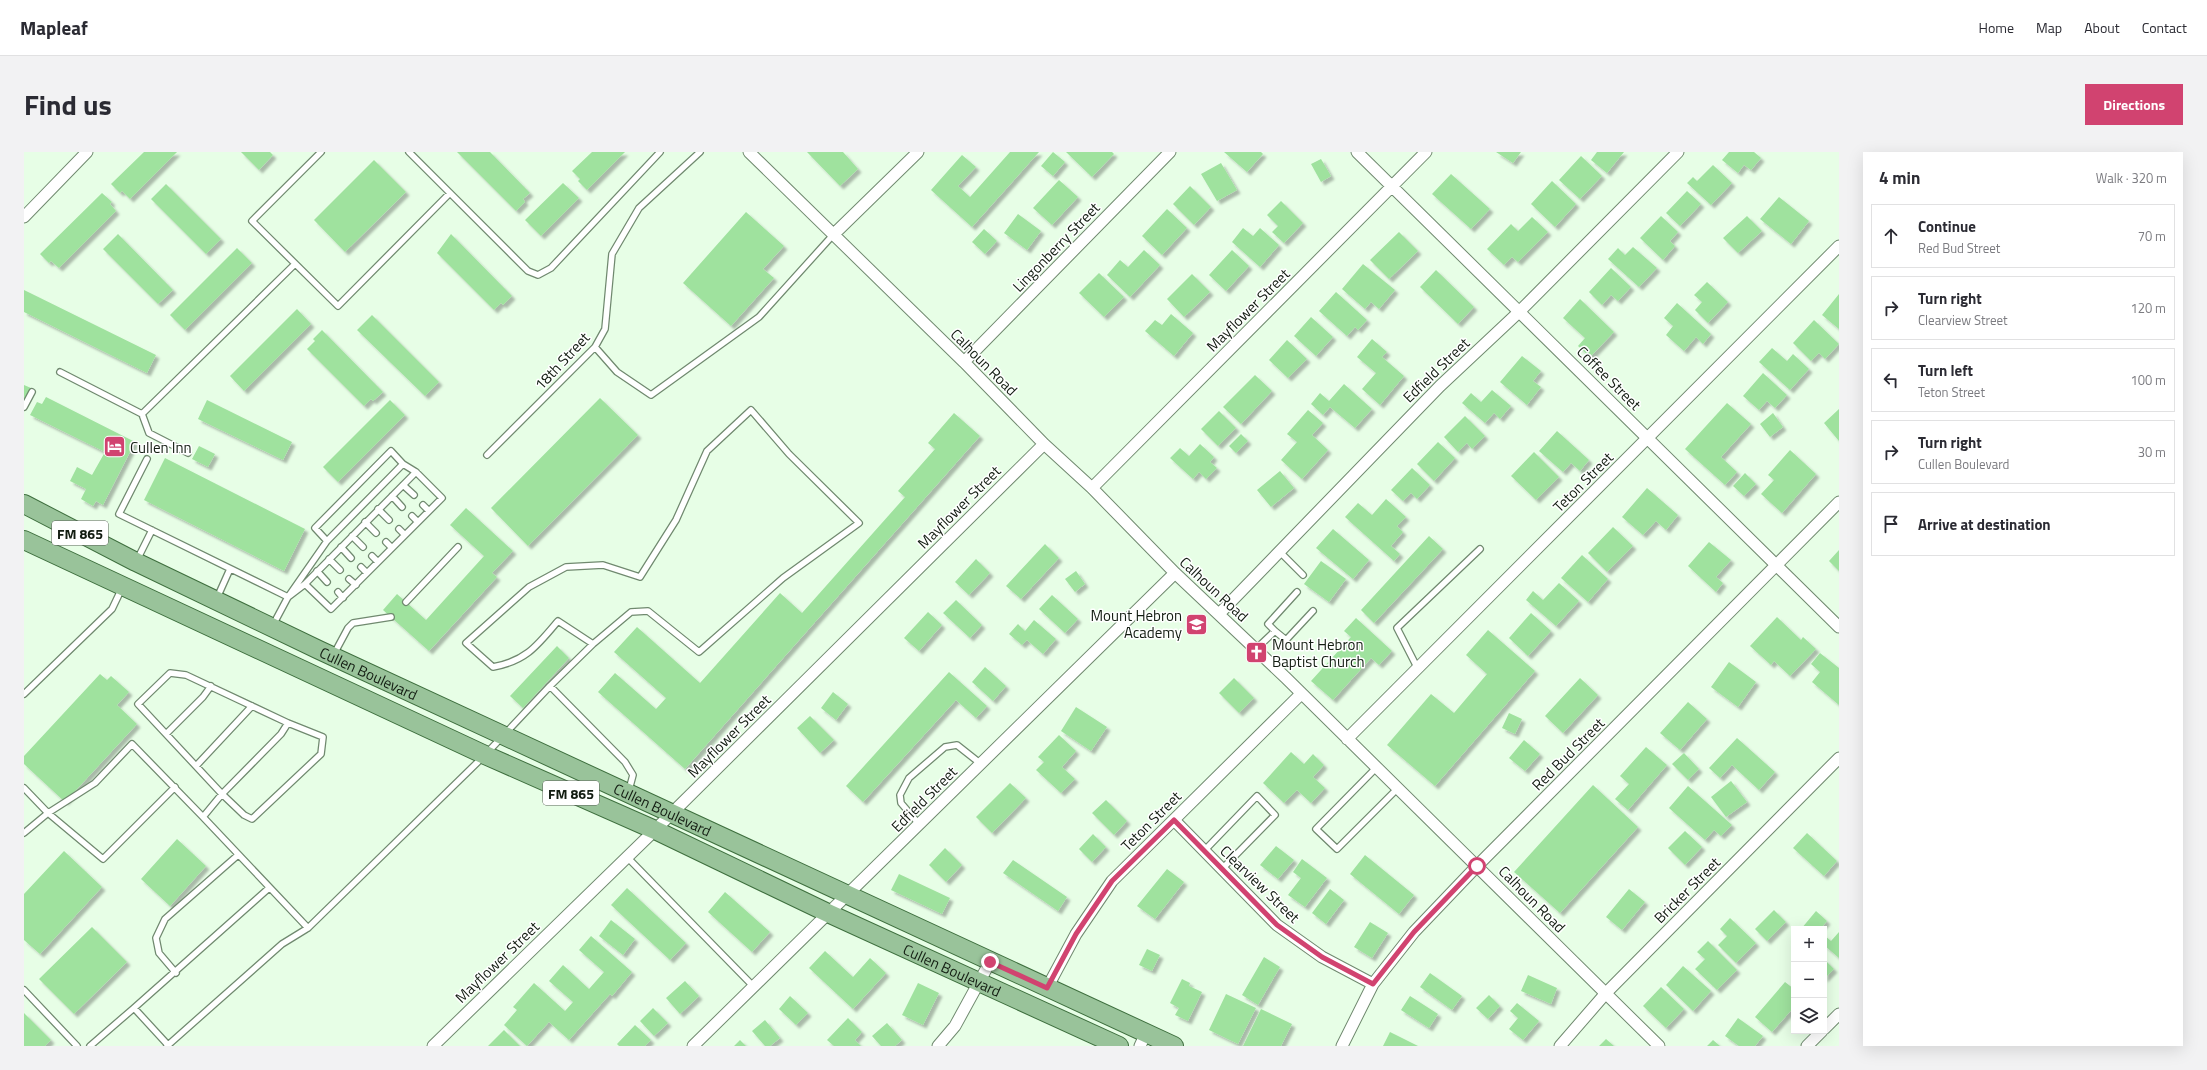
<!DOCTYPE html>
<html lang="en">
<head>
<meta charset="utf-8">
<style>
  body { margin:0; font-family:"Titillium Web",sans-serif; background:#f2f2f3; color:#2b2b33 }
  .controls { position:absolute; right:12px; bottom:12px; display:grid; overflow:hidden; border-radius:0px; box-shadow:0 4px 16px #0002 }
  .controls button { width:36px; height:36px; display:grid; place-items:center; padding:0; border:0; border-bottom:1px solid #e1e1e2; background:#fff; color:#2b2b33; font:20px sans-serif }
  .stop { position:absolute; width:12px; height:12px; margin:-9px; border:3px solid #d14370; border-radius:50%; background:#fff }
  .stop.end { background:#d14370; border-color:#fff; box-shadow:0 1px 4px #0008 }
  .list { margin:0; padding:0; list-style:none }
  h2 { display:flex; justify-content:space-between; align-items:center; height:52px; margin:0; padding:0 16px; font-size:17px }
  h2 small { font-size:13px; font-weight:400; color:#7c7c81 }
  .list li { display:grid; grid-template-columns:26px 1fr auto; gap:12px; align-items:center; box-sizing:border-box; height:64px; margin:0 8px 8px; padding:0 8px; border:1px solid #e1e1e2; border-radius:0px }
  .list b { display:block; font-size:15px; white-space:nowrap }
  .list p { margin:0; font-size:13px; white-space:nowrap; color:#7c7c81 }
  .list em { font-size:13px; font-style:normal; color:#7c7c81 }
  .icon { flex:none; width:22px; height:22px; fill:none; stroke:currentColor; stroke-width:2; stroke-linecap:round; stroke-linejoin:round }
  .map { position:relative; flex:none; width:1815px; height:894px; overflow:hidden; border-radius:0px }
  header { display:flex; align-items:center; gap:24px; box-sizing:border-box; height:56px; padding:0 20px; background:#fff; border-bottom:1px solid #e1e1e2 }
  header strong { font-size:19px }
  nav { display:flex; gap:22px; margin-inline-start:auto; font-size:14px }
  .intro { display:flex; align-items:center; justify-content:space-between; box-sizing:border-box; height:96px; padding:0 24px }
  h1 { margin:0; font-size:28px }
  .button { padding:10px 18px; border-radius:0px; background:#d14370; color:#fff; font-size:14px; font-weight:700 }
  main { display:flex; gap:24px; padding:0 24px }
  aside { flex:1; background:#fff; border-radius:0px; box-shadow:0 4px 16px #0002 }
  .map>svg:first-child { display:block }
</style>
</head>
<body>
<header>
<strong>Mapleaf</strong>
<nav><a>Home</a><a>Map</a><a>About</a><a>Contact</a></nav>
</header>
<div class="intro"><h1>Find us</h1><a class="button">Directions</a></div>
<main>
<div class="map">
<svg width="1815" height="894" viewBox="0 0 1815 894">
  <defs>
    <filter id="shadow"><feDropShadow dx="3.5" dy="3.5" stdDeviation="1" flood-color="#0004"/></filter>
  </defs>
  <rect width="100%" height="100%" fill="#e7fee6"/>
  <path fill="#9fe29e" filter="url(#shadow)" d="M120,0H153L106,47L98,39L96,41L87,32Z
    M217,0H246L249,3L235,18Z
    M433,0H466L506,41L499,47L501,50L492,59Z
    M568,0H601L563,38L554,29L556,27L548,19Z
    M783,0H819L834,17L816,34Z
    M986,0H1015L948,75L907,38L938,3L952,15L934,34L946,45Z
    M1029,0L1041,10L1029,24L1017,14Z
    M1042,0H1088L1090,2L1068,25Z
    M1200,0H1237L1239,2L1223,20Z
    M1472,0H1497L1489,11Z
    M1573,0H1600L1583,21L1567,8Z
    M1705,0H1730L1737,6L1727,18L1720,13L1714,21L1698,8Z
    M1557,4L1578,24L1556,47L1535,28Z
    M1297,7L1307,24L1297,30L1287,12Z
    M350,8L382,40L321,100L290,68Z
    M1197,11L1213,38L1193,49L1177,22Z
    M1689,13L1708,31L1687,53L1663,31L1669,25L1673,29Z
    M1427,22L1466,57L1447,77L1408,42Z
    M1035,28L1054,45L1028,73L1009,56Z
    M1528,29L1552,52L1531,75L1507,52Z
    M539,31L555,46L517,84L501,68Z
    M142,32L197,87L182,102L127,47Z
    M1166,34L1187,55L1170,73L1149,52Z
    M1663,39L1677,52L1656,74L1642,61Z
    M78,41L88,50L86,52L92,59L35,116L27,109L25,111L16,102Z
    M1755,45L1785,69L1767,92L1736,67Z
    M1257,49L1279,71L1260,91L1248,80L1254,74L1243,63Z
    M1143,57L1163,76L1138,103L1118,84Z
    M722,60L760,94L739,117L750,126L707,174L659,131Z
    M994,62L1017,79L1003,98L980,81Z
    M1637,64L1654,80L1646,89L1651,94L1639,108L1616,86Z
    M1723,64L1738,79L1714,101L1699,86Z
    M1508,65L1524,80L1494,110L1488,105L1480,113L1463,97L1487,72L1494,79Z
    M1219,76L1229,84L1236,76L1255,93L1236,115L1208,90Z
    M960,77L973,89L961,102L948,90Z
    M1375,80L1394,99L1365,127L1346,108Z
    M94,82L149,138L134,152L79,97Z
    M427,82L488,144L479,153L477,151L470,158L413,101Z
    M1609,95L1633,116L1615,135L1584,107L1594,96L1601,103Z
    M213,96L228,111L161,178L146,163Z
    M1120,98L1136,113L1106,145L1083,123L1096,108L1104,115Z
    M1208,98L1225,114L1202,139L1185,123Z
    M1339,112L1371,138L1355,157L1347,150L1341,157L1318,137Z
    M1587,116L1607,135L1594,149L1587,143L1578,153L1565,140Z
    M1412,118L1450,155L1434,172L1396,135Z
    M1075,121L1100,145L1080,165L1055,141Z
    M1168,122L1186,140L1160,165L1143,147Z
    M1683,130L1704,150L1684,171L1671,158L1678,150L1670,143Z
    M0,138L132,203L123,221L0,160Z
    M1312,140L1343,168L1334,178L1331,175L1323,184L1295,159Z
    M1815,142V177L1798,163Z
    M1556,147L1590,180L1566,205L1554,194L1561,186L1539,166Z
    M1653,151L1687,182L1679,192L1672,185L1660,199L1642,183L1649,174L1640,166Z
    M273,157L287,172L220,239L206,224Z
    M1147,162L1169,181L1150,204L1121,179L1131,168L1138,173Z
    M348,163L415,230L401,244L333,178Z
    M1287,165L1309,185L1292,204L1270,184Z
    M1790,168L1815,192L1801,207L1795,201L1787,209L1769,191Z
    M298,178L359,240L349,249L347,247L340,254L283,197L291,189L289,187Z
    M1348,187L1363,200L1358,205L1380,224L1356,253L1338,237L1352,221L1333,205Z
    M1263,188L1283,207L1264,226L1245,208Z
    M1748,196L1763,209L1769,202L1785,217L1766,238L1735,210Z
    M1498,204L1517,219L1509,229L1517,235L1503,253L1476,230Z
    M1739,221L1763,243L1751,256L1743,249L1735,258L1719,244Z
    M1231,223L1248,239L1217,272L1199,255Z
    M1320,232L1348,257L1331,276L1306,255L1299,263L1287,252L1296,241L1305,249Z
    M0,233L7,236L0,250Z
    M1468,238L1487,254L1476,267L1470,261L1461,271L1438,251L1447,241L1457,250Z
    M22,245L111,290L79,353L72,349L69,354L57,347L62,337L46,329L53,315L68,323L81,300L6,263L13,250L18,252Z
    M576,246L614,283L504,394L467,356Z
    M183,248L268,290L259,308L174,267Z
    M366,248L381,263L314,330L299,315Z
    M1703,251L1727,272L1697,305L1713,320L1701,333L1661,297Z
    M1815,257V289L1800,271Z
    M1284,258L1299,271L1288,283L1304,298L1278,327L1257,308L1273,290L1263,282Z
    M1195,259L1212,276L1194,294L1177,277Z
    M930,261L956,284L661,617L574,540L591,521L632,557L642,546L590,500L613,475L676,531L756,441L778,461L881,345L874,339L911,297L904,291Z
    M1749,261L1759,275L1746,285L1736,272Z
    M1441,264L1461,284L1448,297L1443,291L1434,300L1420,285Z
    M1533,279L1565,308L1556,319L1547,311L1539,320L1515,299Z
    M1217,282L1224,289L1212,301L1205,294Z
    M1414,290L1431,306L1410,329L1393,312Z
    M1176,292L1190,305L1186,310L1193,316L1182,327L1175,320L1169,327L1146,306L1156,296L1165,304Z
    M175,294L191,302L184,315L168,307Z
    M1766,298L1792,322L1758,361L1737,342L1750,328L1744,323Z
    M1510,300L1535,325L1512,348L1487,324Z
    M141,306L281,377L260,419L120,348Z
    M1388,316L1406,333L1393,347L1387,341L1379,349L1367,338Z
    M1256,319L1270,336L1247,355L1233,338Z
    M1721,321L1732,332L1720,344L1709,334Z
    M1623,336L1654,363L1642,378L1632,369L1619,383L1598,365Z
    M1362,347L1382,365L1373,374L1379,380L1367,394L1376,402L1370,409L1321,365L1334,351L1348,363Z
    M442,356L489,399L468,421L473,425L405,499L359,458L373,442L402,468L460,404L426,373Z
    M1589,375L1609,394L1583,420L1564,401Z
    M1309,377L1345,408L1329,427L1292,396Z
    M1405,384L1419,397L1350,471L1337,458Z
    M1685,390L1707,408L1692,425L1699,431L1692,440L1664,414Z
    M1021,392L1035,406L997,447L982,434Z
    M1815,398V419L1805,409Z
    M1558,403L1584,427L1564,450L1537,426Z
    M952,407L966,421L945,443L931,430Z
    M1297,409L1322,427L1305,450L1280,432Z
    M1052,419L1061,432L1051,440L1041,427Z
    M1535,431L1555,449L1532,474L1502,448L1509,439L1519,448Z
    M1028,443L1054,467L1041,481L1015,457Z
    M932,448L958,473L946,486L919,461Z
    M904,460L918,473L895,499L880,486Z
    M1507,461L1527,479L1504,504L1485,486Z
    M1753,465L1777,488L1779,485L1792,497L1766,524L1750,509L1747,513L1726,494Z
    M1332,466L1368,499L1355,513L1347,506L1309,548L1287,529L1327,485L1320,479Z
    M1010,468L1032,487L1019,502L1003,488L998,493L985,482L994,472L1001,479Z
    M1464,478L1511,519L1411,634L1363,593L1407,542L1430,561L1463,522L1442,503Z
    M533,494L545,506L499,556L486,544Z
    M1796,501L1815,516V553L1788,530L1796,520L1787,512Z
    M1705,510L1732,530L1714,555L1687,535Z
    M961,515L982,534L969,549L948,530Z
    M925,520L963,554L952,566L932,548L839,650L822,634Z
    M76,522L83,528L87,524L105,540L93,553L113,572L41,650L0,612V604Z
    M1210,526L1230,546L1215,561L1195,541Z
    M1556,526L1574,543L1539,581L1521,564Z
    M809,540L824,552L812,568L797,556Z
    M1664,550L1683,567L1656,598L1636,581Z
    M1052,555L1083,575L1067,599L1037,579Z
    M1485,561L1498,567L1491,582L1478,576Z
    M786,564L810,588L796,601L773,576Z
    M1035,583L1052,599L1038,615L1051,627L1037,641L1012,618L1020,610L1014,605Z
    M1713,586L1751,620L1735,638L1708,613L1696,626L1685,616Z
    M1500,588L1516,602L1501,619L1485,606Z
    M1622,595L1643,613L1604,658L1591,647L1605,632L1596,624Z
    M1267,600L1280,612L1289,602L1300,613L1289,625L1301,636L1287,651L1273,638L1260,651L1239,631Z
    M1660,601L1675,617L1664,628L1648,612Z
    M1707,629L1723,650L1702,665L1687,645Z
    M986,631L1002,646L968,681L952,665Z
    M1569,633L1614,675L1536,761L1490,720Z
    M1664,634L1708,673L1697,684L1690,678L1681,688L1645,656Z
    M1082,648L1103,669L1090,683L1068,661Z
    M1661,679L1678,695L1661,713L1644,696Z
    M1783,681L1813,709L1800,724L1769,696Z
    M1069,682L1082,695L1068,710L1055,697Z
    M153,687L182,714L146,754L117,727Z
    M1252,694L1270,708L1254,727L1236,713Z
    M921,696L938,713L922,730L905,713Z
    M40,699L78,735L16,802L0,788V742Z
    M1341,703L1390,743L1375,762L1326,722Z
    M1278,707L1303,726L1281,755L1264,743L1277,726L1269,720Z
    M989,708L1043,745L1034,759L979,721Z
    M1143,717L1160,730L1131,767L1113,754Z
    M875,722L926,746L918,762L867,738Z
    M603,736L662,791L646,808L587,753Z
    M1306,737L1320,748L1302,772L1288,761Z
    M1605,737L1621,750L1598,778L1582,765Z
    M701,740L746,780L728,800L684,760Z
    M1750,758L1762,770L1743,789L1731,777Z
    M1792,759L1803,769L1796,777H1777Z
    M1706,766L1732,791L1712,811L1694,793L1703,784L1696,777Z
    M587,768L611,787L599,803L575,784Z
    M1346,770L1364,781L1348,806L1330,795Z
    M68,775L103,810L50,862L15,827Z
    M1815,780V806L1800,793V783L1807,789Z
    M567,784L608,820L588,844L586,842L545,888L525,870L503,894L480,873L493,858L489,855L510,831L541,859L549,850L525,829L539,813L565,837L580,820L555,798Z
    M1684,789L1713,818L1693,838L1671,817L1681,807L1673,800Z
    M1123,797L1136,803L1128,819L1115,813Z
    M801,799L829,825L846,806L862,821L829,857L785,816Z
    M1240,805L1256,815L1234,853L1218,843Z
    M1800,807L1810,817L1800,827Z
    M1659,814L1687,839L1669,859L1642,833Z
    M1406,821L1438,844L1428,858L1396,835Z
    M1504,823L1533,836L1527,852L1497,839Z
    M1158,827L1166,831L1165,834L1178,840L1164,869L1151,863L1155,856L1146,851Z
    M661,829L675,844L656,862L642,846Z
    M1761,830L1770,837V855L1748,880L1731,865Z
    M894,831L915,841L899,873L878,863Z
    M1637,835L1660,857L1642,876L1619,854Z
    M1202,842L1232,856L1214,892L1185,878Z
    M1465,843L1476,854L1464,867L1452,856Z
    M766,844L784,861L772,873L755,857Z
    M1386,844L1414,862L1405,876L1377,858Z
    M1493,851L1515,869L1499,888L1485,877L1494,866L1486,859Z
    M629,856L644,871L630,884L616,869Z
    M1237,857L1268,872L1257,894H1219Z
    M0,861L27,888L21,894H0Z
    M824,866L838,880L831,888L837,894H810L803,888Z
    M1714,866L1739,884L1731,894H1715L1701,884Z
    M741,868L756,886L746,894H741L728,879Z
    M863,871L878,888L871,894H857L848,884Z
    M611,873L627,888L621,894H595L593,892Z
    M480,878L496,894H464Z
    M1366,880L1394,894H1359Z
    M1582,887L1590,894H1575Z
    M716,888L722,894H710Z
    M1689,888L1696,894H1683Z"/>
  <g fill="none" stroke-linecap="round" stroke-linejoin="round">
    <defs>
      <path id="service" d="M297,0L228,69L314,154L426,41L385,0
        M426,41L504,119L514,123L527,116L636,0
        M571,195L593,220L627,243L735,165L809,83
        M36,220L118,262L271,112
        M0,255L8,240
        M727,258L765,302L835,371L759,426L675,500L624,459L607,460L569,492L534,469C513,494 502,509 469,515L442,491L505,435L542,415L579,413L616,425L652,368L683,299Z
        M118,262L125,281L164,301
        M367,299L379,312L303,389L291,376Z
        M463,303L571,195L581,177L588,102L615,56L676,0
        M123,307L95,362L264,445L303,389
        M379,312L392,320
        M379,333L390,343
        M368,344L378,355
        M399,353L405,359
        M354,357L365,368
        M388,364L394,370
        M341,370L352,381
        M375,377L381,383
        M328,384L339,395
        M362,390L368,396
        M317,395L327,406
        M1256,400L1279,423
        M348,404L354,410
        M305,407L316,418
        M113,408L128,378
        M337,415L343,421
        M293,419L303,430
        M325,427L332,433
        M314,440L319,446
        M193,446L206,417
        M382,450L434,395
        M249,473L264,445L281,432L392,320L418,346L307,457L281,432
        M1251,479L1262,488L1289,459
        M1232,497L1251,479L1244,472L1273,440
        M310,502L324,476L329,471L367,465
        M1394,517L1373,476L1456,397
        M146,521L162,523L264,571L299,585L297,602L228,667L220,663L198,642L114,552Z
        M526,534L601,610L609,623L605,638
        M0,542L88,457L98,436
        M142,582L179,545L187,534
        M172,614L228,554
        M1352,616L1292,677L1313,697L1373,637
        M0,636L24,661L79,707L151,635
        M179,665L284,776L461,603L526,534L569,492
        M895,672L877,651L876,643L885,626L921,595L933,593L957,612
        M0,681L24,661L71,631L108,592L179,665L198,642L257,582L264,571
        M1180,699L1233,644L1251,663L1198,717
        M603,705L730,835
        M152,821L135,801L132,786L141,767L214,703
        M0,838L53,894
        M144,893L110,856L245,736
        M66,894L110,856
        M143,894L258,792L284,776"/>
      <path id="minor" d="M725,0L940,210L1020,292L1068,336L1151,421L1262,526L1635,894
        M1333,0L1815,475
        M0,65L63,0
        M809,83L894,0
        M940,210L1146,0
        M1068,336L1402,0
        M1195,462L1416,234L1496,159L1654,0
        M1323,587L1815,94
        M1150,668L1253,773L1298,805L1349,832
        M1023,836L1052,782L1088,729L1277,542
        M1800,877L1815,862
        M409,894L631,678L1020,292
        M669,894L1151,421
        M914,894L931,874L966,810
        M1116,894L1122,881
        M1318,894L1349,832L1390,780L1453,714L1815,350
        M1536,894L1582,841L1815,606
        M1783,894L1798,879"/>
      <g id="primary">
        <path id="s1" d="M0,352L112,410L295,498L1150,894"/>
        <path id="s2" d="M0,388L461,603L631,678L806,762L1095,894"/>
      </g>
    </defs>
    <use href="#service" stroke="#70896f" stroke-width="8"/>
    <use href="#minor" stroke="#70896f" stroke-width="13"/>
    <use href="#primary" stroke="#3e6f3e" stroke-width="20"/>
    <use href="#service" stroke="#fff" stroke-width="5.5"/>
    <use href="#minor" stroke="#fff" stroke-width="11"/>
    <use href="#primary" stroke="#99c39a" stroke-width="18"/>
  </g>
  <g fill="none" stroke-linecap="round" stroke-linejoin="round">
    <path stroke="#d14370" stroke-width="5" d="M966,810L1023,836L1052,782L1088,729L1150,668L1253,773L1298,805L1349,832L1390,780L1453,714"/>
  </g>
  <defs>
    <symbol id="hotel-square" viewBox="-11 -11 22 22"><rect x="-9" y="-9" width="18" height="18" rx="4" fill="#d14370" stroke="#fff"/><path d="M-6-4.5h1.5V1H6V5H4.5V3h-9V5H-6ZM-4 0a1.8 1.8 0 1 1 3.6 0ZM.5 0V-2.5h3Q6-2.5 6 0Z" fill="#fff"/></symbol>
    <symbol id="school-square" viewBox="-11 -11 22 22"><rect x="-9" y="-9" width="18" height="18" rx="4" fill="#d14370" stroke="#fff"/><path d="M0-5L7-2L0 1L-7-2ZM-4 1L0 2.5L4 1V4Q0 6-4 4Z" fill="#fff"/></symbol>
    <symbol id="church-square" viewBox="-11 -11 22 22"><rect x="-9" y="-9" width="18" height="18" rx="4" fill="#d14370" stroke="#fff"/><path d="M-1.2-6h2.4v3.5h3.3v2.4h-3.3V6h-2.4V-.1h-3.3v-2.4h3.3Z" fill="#fff"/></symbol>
  </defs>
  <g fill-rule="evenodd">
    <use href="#hotel-square" x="78" y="282" width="25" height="25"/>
    <use href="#school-square" x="1160" y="460" width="25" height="25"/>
    <use href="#church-square" x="1220" y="488" width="25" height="25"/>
  </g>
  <g text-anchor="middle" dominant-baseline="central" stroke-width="3" stroke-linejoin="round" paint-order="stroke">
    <g fill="#fff" stroke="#5a6159" stroke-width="1">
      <rect x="28" y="369" width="56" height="24" rx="3"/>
      <rect x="519" y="629" width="56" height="24" rx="3"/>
    </g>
    <g font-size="14" font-weight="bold" fill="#131d12">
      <text x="56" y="381">FM 865</text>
      <text x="547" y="641">FM 865</text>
    </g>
    <g font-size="15" fill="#131d12" stroke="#fff">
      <text transform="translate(1032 95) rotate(-46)">Lingonberry Street</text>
      <text transform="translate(1224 158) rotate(-45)">Mayflower Street</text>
      <text transform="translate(538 209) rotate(-47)">18th Street</text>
      <text transform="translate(960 210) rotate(45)">Calhoun Road</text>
      <text transform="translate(1412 218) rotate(-44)">Edfield Street</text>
      <text transform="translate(1585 226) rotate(45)">Coffee Street</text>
      <text transform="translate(1559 330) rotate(-45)">Teton Street</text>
      <text transform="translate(935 355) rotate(-45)">Mayflower Street</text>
      <text transform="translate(1190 437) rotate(43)">Calhoun Road</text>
      <text stroke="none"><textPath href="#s1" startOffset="384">Cullen Boulevard</textPath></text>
      <text transform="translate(705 584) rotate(-45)">Mayflower Street</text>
      <text transform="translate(1544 602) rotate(-45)">Red Bud Street</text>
      <text transform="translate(900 647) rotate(-45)">Edfield Street</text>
      <text stroke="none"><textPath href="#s1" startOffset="708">Cullen Boulevard</textPath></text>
      <text transform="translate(1127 669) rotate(-45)">Teton Street</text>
      <text transform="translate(1236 732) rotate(44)">Clearview Street</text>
      <text transform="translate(1663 738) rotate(-45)">Bricker Street</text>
      <text transform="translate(1508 747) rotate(45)">Calhoun Road</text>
      <text transform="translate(473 810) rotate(-44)">Mayflower Street</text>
      <text stroke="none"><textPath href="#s2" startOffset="1023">Cullen Boulevard</textPath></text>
    </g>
    <g font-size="15" fill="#131d12" stroke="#fff" text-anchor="start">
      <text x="106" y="295">Cullen Inn</text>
      <text x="1158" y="463" text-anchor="end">Mount Hebron<tspan x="1158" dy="17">Academy</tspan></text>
      <text x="1248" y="492">Mount Hebron<tspan x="1248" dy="17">Baptist Church</tspan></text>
    </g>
  </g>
</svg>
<div class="controls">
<button>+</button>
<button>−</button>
<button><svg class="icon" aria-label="layers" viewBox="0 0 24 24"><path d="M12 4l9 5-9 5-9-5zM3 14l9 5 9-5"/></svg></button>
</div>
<div class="stop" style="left:1453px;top:714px"></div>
<div class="stop end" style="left:966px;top:810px"></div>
</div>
<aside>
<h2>4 min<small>Walk · 320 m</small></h2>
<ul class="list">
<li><svg class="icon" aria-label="ahead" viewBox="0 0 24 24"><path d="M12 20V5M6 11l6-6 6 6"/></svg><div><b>Continue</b><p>Red Bud Street</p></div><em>70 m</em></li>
<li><svg class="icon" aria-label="right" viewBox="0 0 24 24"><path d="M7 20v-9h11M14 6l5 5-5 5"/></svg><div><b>Turn right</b><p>Clearview Street</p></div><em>120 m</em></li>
<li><svg class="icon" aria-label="left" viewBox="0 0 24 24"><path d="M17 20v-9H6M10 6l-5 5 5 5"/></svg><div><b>Turn left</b><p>Teton Street</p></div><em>100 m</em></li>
<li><svg class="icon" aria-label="right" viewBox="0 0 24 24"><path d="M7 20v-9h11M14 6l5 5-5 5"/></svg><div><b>Turn right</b><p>Cullen Boulevard</p></div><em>30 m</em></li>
<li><svg class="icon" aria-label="arrive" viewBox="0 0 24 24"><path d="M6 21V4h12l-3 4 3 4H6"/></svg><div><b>Arrive at destination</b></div></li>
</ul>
</aside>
</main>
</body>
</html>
